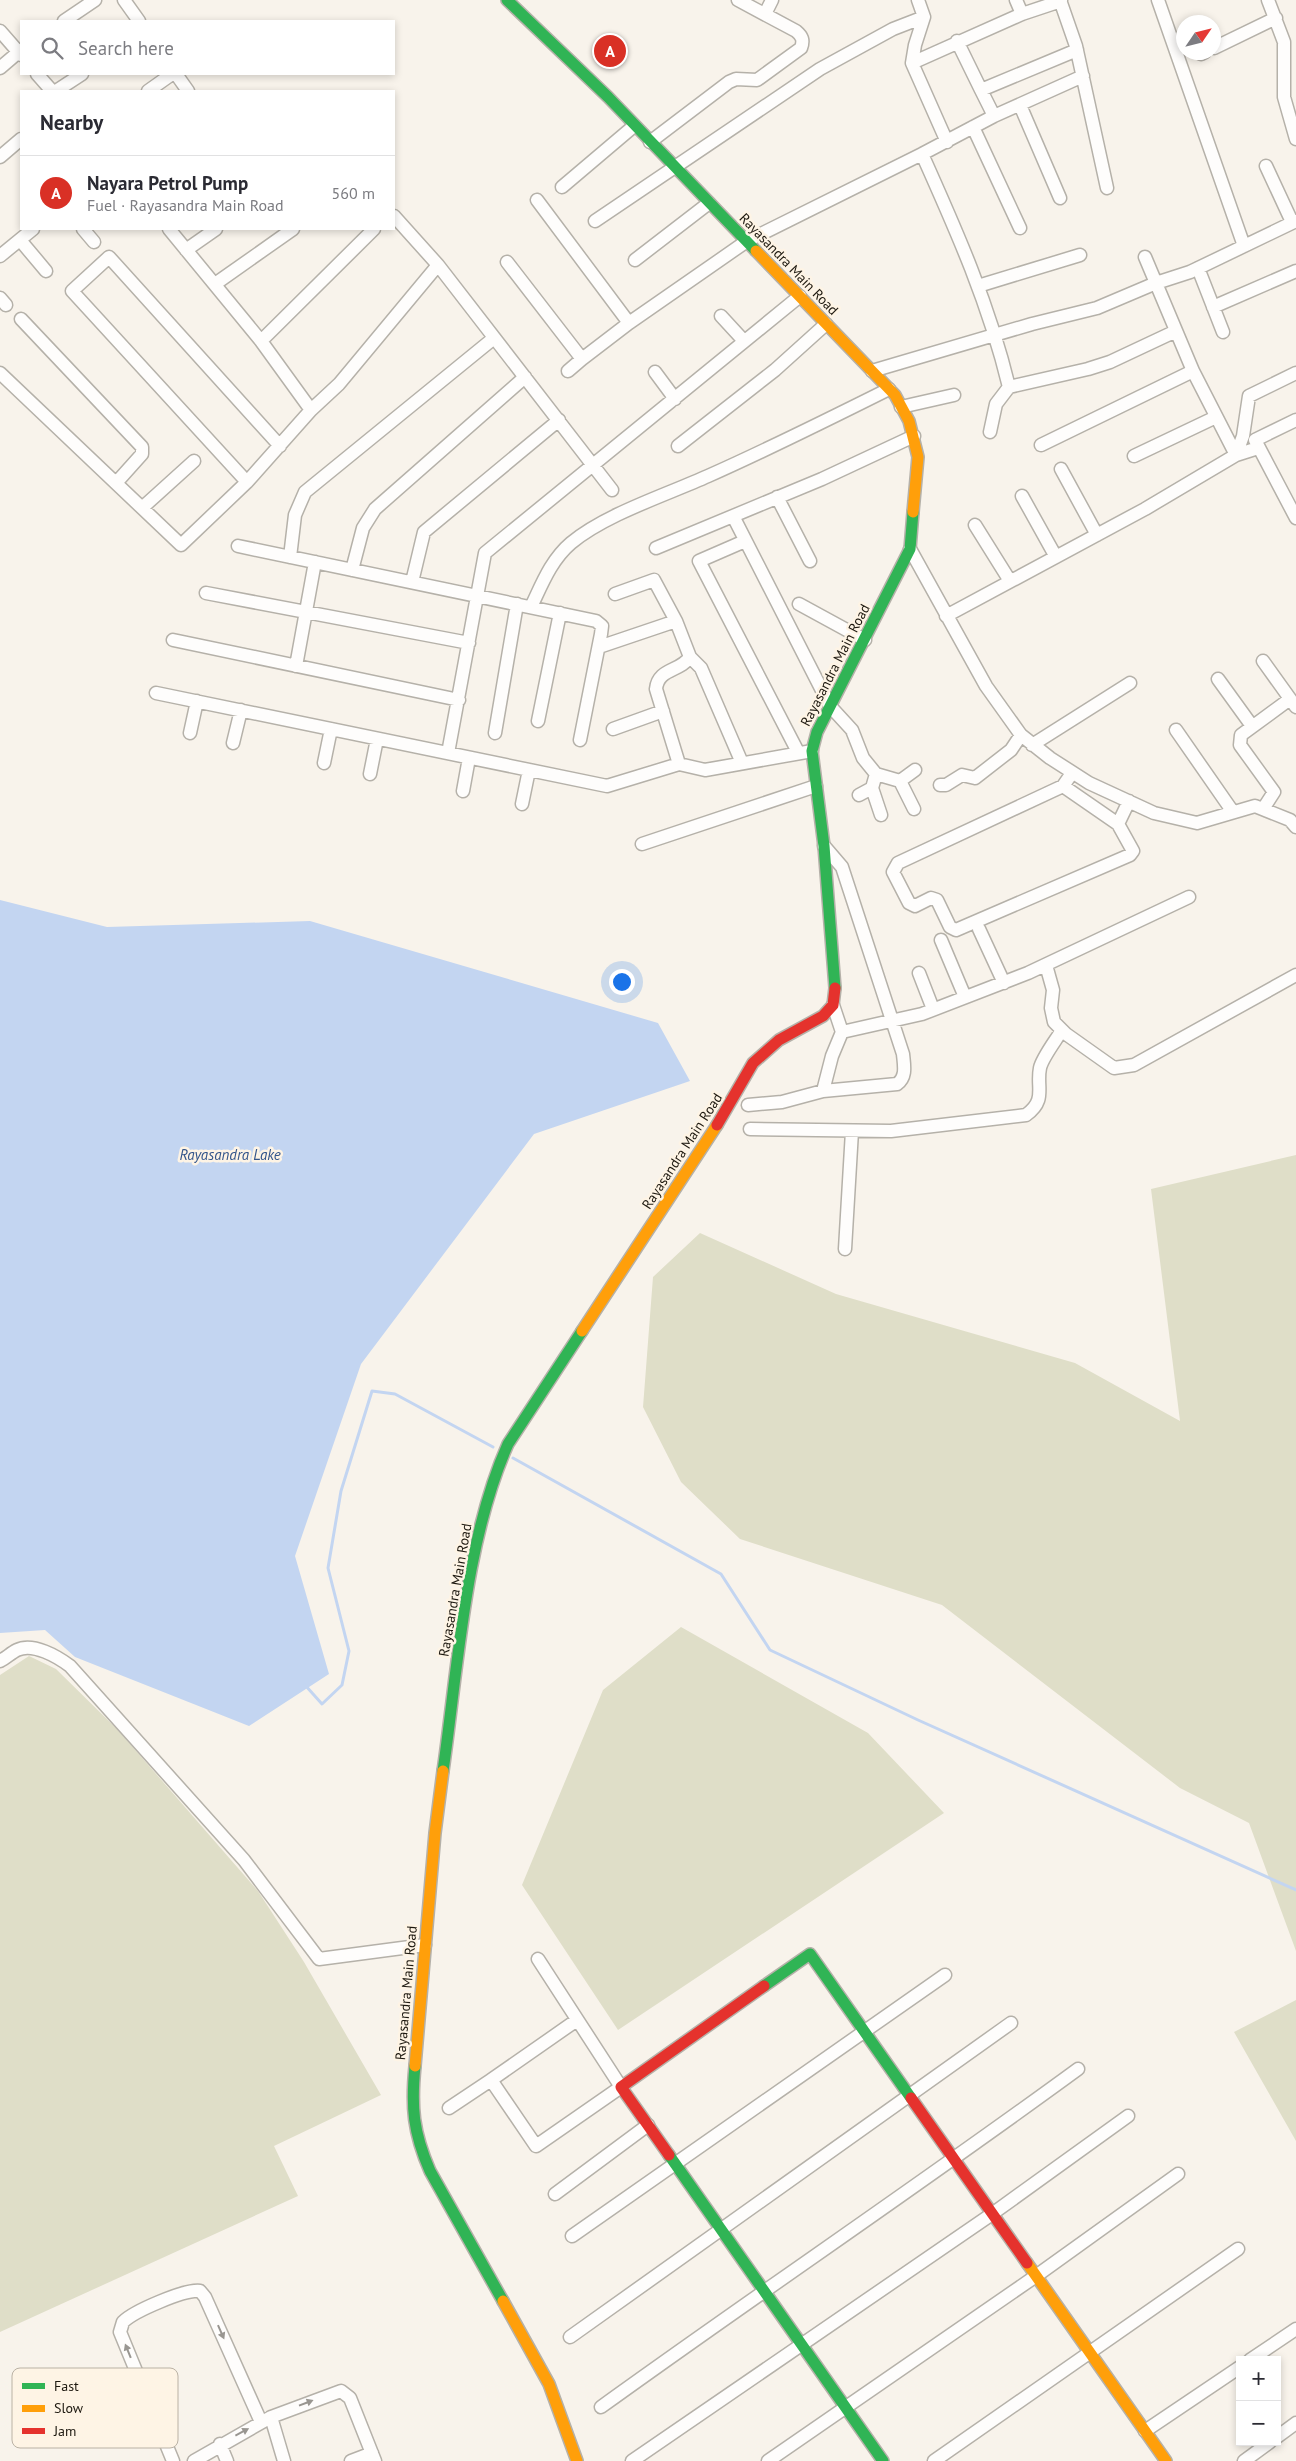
<!DOCTYPE html>
<html lang="en">
<head>
<meta charset="utf-8">
<style>
  body { margin:0; font-family:"PT Sans",sans-serif; background:#f2f2f3; color:#2b2b33 }
  .controls { position:absolute; right:15px; bottom:15px; display:grid; overflow:hidden; border-radius:0px; box-shadow:0 2px 8px #0003 }
  .controls button { width:45px; height:45px; display:grid; place-items:center; padding:0; border:0; border-bottom:1px solid #e1e1e2; background:#fff; color:#2b2b33; font:25px sans-serif }
  .compass { position:absolute; left:1176px; top:15px; width:45px; height:45px; border-radius:50%; background:#fff; box-shadow:0 2px 8px #0003; rotate:55deg }
  .you { position:absolute; left:621px; top:981px; width:18px; height:18px; margin:-12px; border:4px solid #fff; border-radius:50%; background:#1a73e8; box-shadow:0 0 0 8px #1a73e833 }
  .badge { display:grid; place-items:center; width:32px; height:32px; border-radius:50%; background:#d93025; color:#fff; font-size:16px; font-weight:700 }
  .pin { position:absolute; translate:-50% -50%; border:2px solid #fff; box-shadow:0 1px 5px #0006 }
  .list { margin:0; padding:0; list-style:none }
  h2 { display:flex; justify-content:space-between; align-items:center; height:65px; margin:0; padding:0 20px; font-size:21px }
  h2 small { font-size:16px; font-weight:400; color:#7c7c81 }
  .list li { display:grid; grid-template-columns:32px 1fr auto; gap:15px; align-items:center; box-sizing:border-box; height:75px; padding:0 20px; border-top:1px solid #e1e1e2 }
  .list b { display:block; font-size:19px; white-space:nowrap }
  .list p { margin:0; font-size:16px; white-space:nowrap; color:#7c7c81 }
  .list em { font-size:16px; font-style:normal; color:#7c7c81 }
  .icon { flex:none; width:28px; height:28px; fill:none; stroke:currentColor; stroke-width:2; stroke-linecap:round; stroke-linejoin:round }
  .map { position:relative; flex:none; width:1296px; height:2461px; overflow:hidden }
  .search { position:absolute; background:#fff; box-shadow:0 2px 8px #0003; left:20px; top:20px; width:375px; height:55px; display:flex; align-items:center; gap:12px; box-sizing:border-box; padding:0 18px; border-radius:0px; color:#7c7c81; font-size:19px }
  .panel { position:absolute; background:#fff; box-shadow:0 2px 8px #0003; left:20px; top:90px; width:375px; height:140px; border-radius:0px }
  .map>svg:first-child { display:block }
</style>
</head>
<body>
<div class="map">
<svg width="1296" height="2461" viewBox="0 0 1296 2461">
  <rect width="100%" height="100%" fill="#f8f3eb"/>
  <path fill="#dfdec8" d="M1296,1155V1951L1249,1823L1180,1788L942,1605L740,1539L681,1482L643,1407L653,1277L700,1233L836,1294L1075,1363L1180,1421L1151,1189Z
    M681,1627L868,1733L944,1813L618,2030L522,1885L603,1690Z
    M29,1656L56,1669L117,1729L258,1891L304,1962L381,2095L274,2146L298,2196L0,2332V1675Z
    M1296,2000V2141L1234,2032Z"/>
  <path fill="#c3d5f1" d="M0,900L107,927L310,921L658,1023L690,1081L534,1134L361,1364L295,1556L329,1674L249,1726L75,1657L45,1630L0,1633Z"/>
  <g fill="none" stroke-linecap="round" stroke-linejoin="round">
    <path stroke="#c3d5f1" stroke-width="3" d="M513,1458L721,1574L770,1650L918,1720L1296,1890
      M305,1685L322,1704L342,1685L349,1651L328,1568L341,1491L372,1391L395,1394L493,1447"/>
    <defs>
      <path id="street" d="M124,0L139,21
        M1016,0L1022,14
        M1060,0L1076,46L1107,188
        M1158,0L1244,246
        M1268,0L1284,42V97L1296,139
        M765,14L772,0
        M64,21L95,0
        M0,31L21,55
        M957,41L981,90
        M1214,48L1276,18
        M1201,54L1205,52
        M912,63L915,45L924,17L918,0
        M0,68L21,50
        M37,74L52,91
        M176,74L188,91
        M56,91L82,74
        M148,91L172,74
        M1020,105L1060,198
        M994,116L981,90L1077,50
        M973,127L1020,228
        M650,142L729,82L736,79L757,80L801,48C804,40 802,36 796,31L738,0
        M947,142L912,63L1022,14L1061,1
        M922,154C957,232 989,304 1009,387L1088,369L1110,362L1176,331
        M0,157L21,139
        M1266,166L1292,222
        M562,187L634,126
        M537,200L629,323
        M394,216L438,265L612,490
        M595,221L820,69L893,29L924,17
        M83,229L94,242
        M169,229L261,341L311,410
        M20,240L46,271
        M186,250L216,229
        M0,256L33,229
        M1145,257L1193,371L1236,455L1258,448
        M635,260L709,203
        M507,262L582,359L629,323L747,241L922,154L994,116L1083,76
        M1198,268L1223,332
        M215,284L293,229
        M978,286L1080,255
        M0,298L6,305
        M1213,307L1296,271
        M721,316L744,341
        M21,319L142,447V454L116,483
        M261,341L374,229
        M568,371L582,359
        M872,371L1032,324L1097,308L1156,283L1190,272L1296,221
        M655,372L675,399
        M0,373L181,545L247,482L311,410L339,384L438,265
        M901,407L954,395
        M1296,420L1255,440L1296,518
        M990,432L996,404L1009,387
        M1041,445L1193,371
        M678,446L775,370L826,324
        M1134,456L1216,417
        M1061,469L1097,535
        M247,482L72,291L109,257L280,446
        M1022,496L1056,557
        M777,497L810,561
        M142,508L194,461
        M733,516L830,706L852,730L863,758L876,774L900,781L914,809
        M975,525L1010,581
        M745,541L699,561L798,752
        M238,546L596,621L602,626L601,634L580,740
        M656,548L822,479L914,436
        M910,549L986,686L1021,735L1050,758L1089,783L1154,813L1197,823L1255,806L1290,820L1296,827
        M290,557L295,515L305,492L494,338
        M352,570L363,528L375,509L525,377
        M412,582L424,532L559,420
        M206,593L469,643
        M615,594L654,580L676,621L690,657C680,672 658,668 656,689L679,764
        M799,604L865,640
        M531,607C542,584 551,560 571,543C606,514 666,495 708,476C769,449 829,419 889,389
        M946,616L1145,509L1236,455L1243,436L1249,396L1296,373
        M173,640L459,700
        M599,647L676,621
        M690,657L701,668L742,763
        M1263,661L1296,707
        M296,666L315,562
        M1218,679L1252,726
        M156,693L607,786L679,764L705,770L812,751
        M538,721L560,613
        M613,729L663,711
        M1176,730L1233,812
        M190,733L197,701
        M495,733L517,604
        M233,743L241,710
        M1032,745L1130,683
        M448,753L485,553L800,296
        M324,763L331,729
        M370,774L377,739
        M876,774L872,788L881,815
        M900,781L915,770
        M940,785H946L962,775L975,778L1011,750L1021,735
        M1063,786L1118,824L1133,851L1130,855L956,930L950,927L937,900L931,898L915,906L909,903L893,872L898,863L1063,786L1072,773
        M463,791L469,758
        M859,795L872,788
        M522,804L529,770
        M1263,809L1274,792L1240,745L1241,735L1290,699
        M1118,824L1129,801
        M642,844L816,786
        M979,929L1004,983
        M941,940L965,997
        M1046,965L1053,990L1051,1008L1054,1022L1066,1034L1114,1068L1134,1065L1296,975
        M919,973L933,1009
        M842,1032L922,1014L1028,973L1189,897
        M823,1091L832,1056L842,1032L833,1005
        M748,1105L782,1102L823,1091L897,1084C907,1077 904,1065 903,1054L842,867L824,846
        M750,1129L891,1131L1026,1115C1047,1100 1036,1087 1040,1068C1042,1058 1056,1040 1062,1030
        M845,1249L852,1131
        M0,1661C6,1658 11,1653 17,1650C33,1642 58,1657 70,1666L244,1860L319,1959L425,1945
        M491,2080L577,2020
        M449,2108L491,2080L536,2146L621,2087L538,1959
        M555,2194L648,2125
        M572,2236L945,1975
        M570,2337L1011,2023
        M1250,2360L1296,2329
        M601,2407C759,2293 921,2184 1078,2069
        M271,2417L284,2461
        M1145,2431L1240,2367
        M1277,2437L1296,2423
        M220,2444L227,2461
        M173,2461L120,2332L123,2322C134,2311 185,2289 200,2291L205,2297L261,2422
        M194,2461L271,2417L341,2391L350,2398L375,2461
        M351,2461L372,2453
        M632,2461L992,2214L1128,2116
        M768,2461L1036,2276L1178,2174
        M934,2461L1238,2249
        M1244,2461L1270,2442"/>
      <path id="fast" d="M507,0L608,97L756,251
        M835,988L824,846L812,751L817,732L910,549L913,512
        M443,1771C458,1667 465,1540 508,1444L582,1331
        M764,1986L810,1954L911,2098
        M415,2066C411,2107 413,2132 430,2171L503,2301
        M669,2155L883,2461"/>
      <path id="slow" d="M756,251L895,395L909,421L918,457L913,512
        M582,1331L717,1125
        M415,2066L435,1833L443,1771
        M1027,2263L1166,2461
        M503,2301L549,2384L577,2461"/>
      <path id="jam" d="M717,1125L753,1063L779,1040L823,1016L833,1005L835,988
        M911,2098L1027,2263
        M669,2155L621,2087L764,1986"/>
    </defs>
    <use href="#street" stroke="#b5b1a9" stroke-width="15"/>
    <use href="#fast" stroke="#b5b1a9" stroke-width="14"/>
    <use href="#slow" stroke="#b5b1a9" stroke-width="14"/>
    <use href="#jam" stroke="#b5b1a9" stroke-width="14"/>
    <use href="#street" stroke="#fefdfc" stroke-width="12"/>
    <use href="#fast" stroke="#30b455" stroke-width="11"/>
    <use href="#slow" stroke="#ff9f0a" stroke-width="11"/>
    <use href="#jam" stroke="#e5322d" stroke-width="11"/>
  </g>
  <defs><path id="oneway-solid" d="M-6-.8H1V-3.2L6.5 0L1 3.2V.8H-6Z" transform="scale(1.25)"/></defs>
  <g fill="#999691">
    <use href="#oneway-solid" transform="translate(221 2332) rotate(66)"/>
    <use href="#oneway-solid" transform="translate(128 2351) rotate(-112)"/>
    <use href="#oneway-solid" transform="translate(306 2403) rotate(-21)"/>
    <use href="#oneway-solid" transform="translate(242 2432) rotate(-28)"/>
  </g>
  <g text-anchor="middle" dominant-baseline="central" stroke-width="5" stroke-linejoin="round" paint-order="stroke">
    <g font-size="14" fill="#1d180f" stroke="#fef4e5">
      <text transform="translate(789 264) rotate(46)">Rayasandra Main Road</text>
      <text transform="translate(835 665) rotate(-63)">Rayasandra Main Road</text>
      <text transform="translate(682 1151) rotate(-57)">Rayasandra Main Road</text>
      <text transform="translate(455 1590) rotate(-80)">Rayasandra Main Road</text>
      <text transform="translate(406 1993) rotate(-85)">Rayasandra Main Road</text>
    </g>
    <g font-size="15" font-style="italic" fill="#33558b" stroke="#fef4e5">
      <text x="230" y="1154">Rayasandra Lake</text>
    </g>
  </g>
  <rect x="12" y="2368" width="166" height="80" rx="8" fill="#fef4e5" stroke="#bab2a5" stroke-width="1"/>
  <rect x="22" y="2383" width="23" height="6" fill="#30b455"/>
  <rect x="22" y="2405" width="23" height="7" fill="#ff9f0a"/>
  <rect x="22" y="2428" width="23" height="6" fill="#e5322d"/>
  <g font-size="14" fill="#1d180f">
    <text x="54" y="2391">Fast</text>
    <text x="54" y="2413">Slow</text>
    <text x="54" y="2436">Jam</text>
  </g>
</svg>
<div class="controls">
<button>+</button>
<button>−</button>
</div>
<svg class="compass" viewBox="-18 -18 36 36"><path d="M0-13l5 13h-10z" fill="#e53935"/><path d="M0 13l5-13h-10z" fill="#7c7c81"/></svg>
<div class="you"></div>
<div class="pin badge" style="left:610px;top:51px">A</div>
<div class="search"><svg class="icon" aria-label="search" viewBox="0 0 24 24"><circle cx="10" cy="10" r="6"/><path d="M15 15l6 6"/></svg>Search here</div>
<section class="panel">
<h2>Nearby<small></small></h2>
<ul class="list">
<li><span class="badge">A</span><div><b>Nayara Petrol Pump</b><p>Fuel · Rayasandra Main Road</p></div><em>560 m</em></li>
</ul>
</section>
</div>
</body>
</html>
